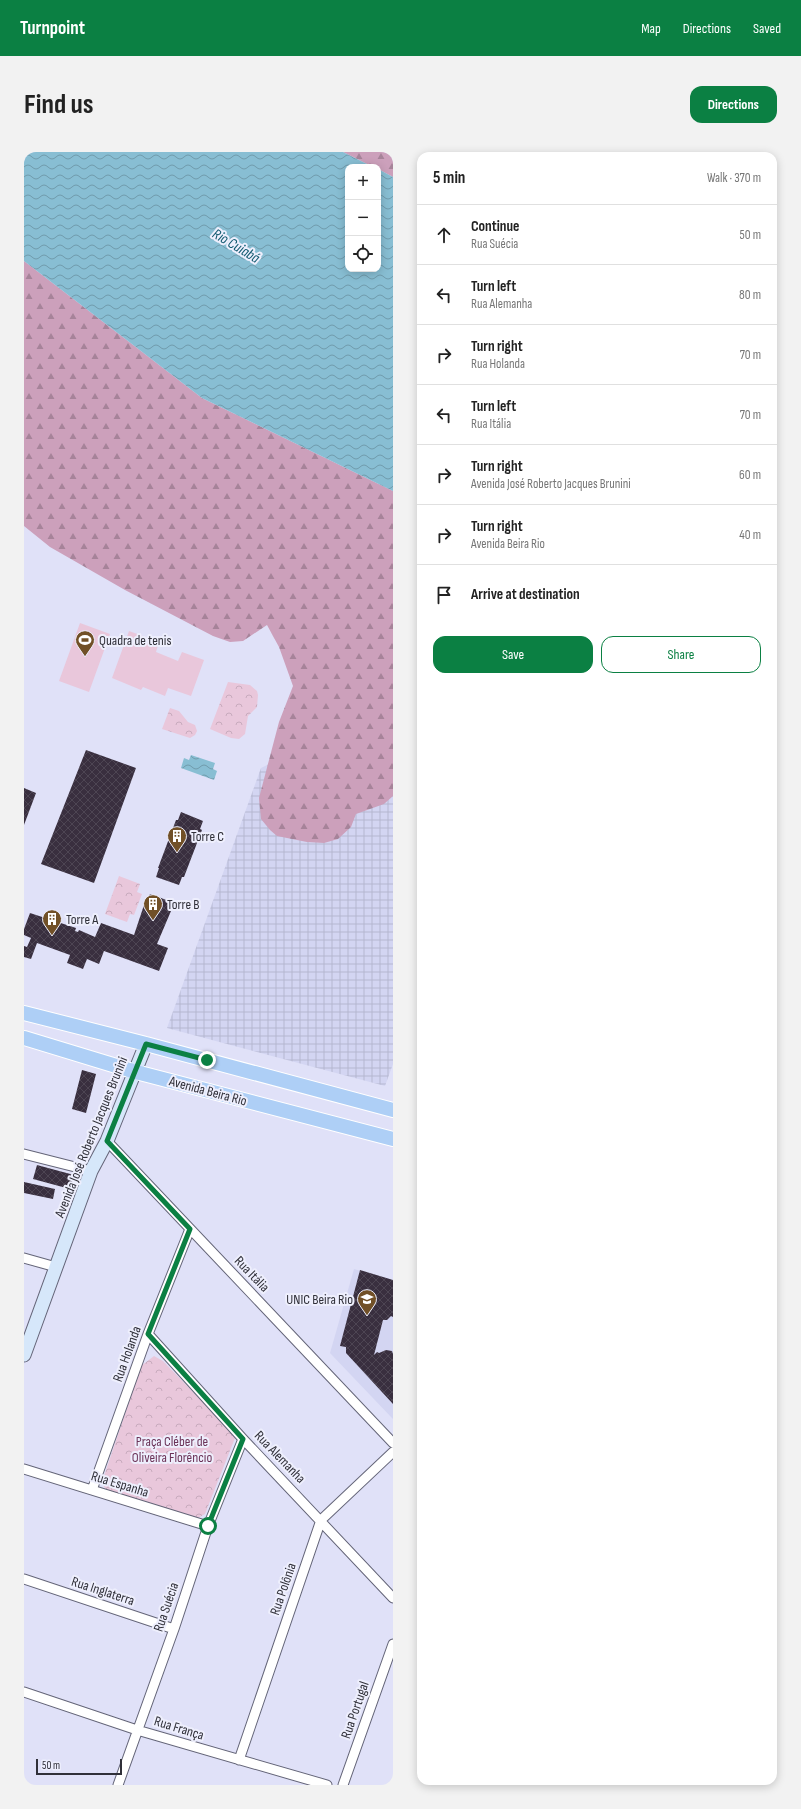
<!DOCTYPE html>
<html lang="en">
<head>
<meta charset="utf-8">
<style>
  body { margin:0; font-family:"Sofia Sans Condensed",sans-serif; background:#f2f2f2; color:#222 }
  .controls { position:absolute; right:12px; top:12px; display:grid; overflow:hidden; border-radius:8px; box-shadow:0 2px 10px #0003 }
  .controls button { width:36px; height:36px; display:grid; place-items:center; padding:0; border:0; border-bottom:1px solid #e0e0e0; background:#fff; color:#222; font:20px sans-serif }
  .scale { position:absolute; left:12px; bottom:10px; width:86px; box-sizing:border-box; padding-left:4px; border:2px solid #303039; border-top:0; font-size:11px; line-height:14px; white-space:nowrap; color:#303039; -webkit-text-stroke:3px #eeeffd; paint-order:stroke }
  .stop { position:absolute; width:12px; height:12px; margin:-9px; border:3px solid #0b8043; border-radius:50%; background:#fff }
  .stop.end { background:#0b8043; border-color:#fff; box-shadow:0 1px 4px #0008 }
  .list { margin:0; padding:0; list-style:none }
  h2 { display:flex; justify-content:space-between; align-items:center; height:52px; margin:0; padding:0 16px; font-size:17px }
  h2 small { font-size:13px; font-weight:400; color:#767676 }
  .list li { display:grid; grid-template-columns:26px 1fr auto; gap:12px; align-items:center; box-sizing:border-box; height:60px; padding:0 16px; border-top:1px solid #e0e0e0 }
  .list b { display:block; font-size:15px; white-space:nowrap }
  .list p { margin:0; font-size:13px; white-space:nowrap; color:#767676 }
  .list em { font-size:13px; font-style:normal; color:#767676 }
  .actions { display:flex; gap:8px; padding:12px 16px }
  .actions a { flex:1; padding:9px 0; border:1px solid #0b8043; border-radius:12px; text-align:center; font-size:14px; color:#0b8043 }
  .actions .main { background:#0b8043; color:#fff }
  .icon { flex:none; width:22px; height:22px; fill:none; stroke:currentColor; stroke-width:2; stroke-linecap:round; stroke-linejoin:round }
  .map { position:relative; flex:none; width:369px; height:1633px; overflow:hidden; border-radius:12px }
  header { display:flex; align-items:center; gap:24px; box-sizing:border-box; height:56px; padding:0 20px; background:#0b8043; color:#fff }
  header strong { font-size:19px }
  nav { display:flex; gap:22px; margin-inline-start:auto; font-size:14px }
  .intro { display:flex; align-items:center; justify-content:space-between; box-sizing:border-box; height:96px; padding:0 24px }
  h1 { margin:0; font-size:28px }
  .button { padding:10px 18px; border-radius:12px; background:#0b8043; color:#fff; font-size:14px; font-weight:700 }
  main { display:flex; gap:24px; padding:0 24px }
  aside { flex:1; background:#fff; border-radius:12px; box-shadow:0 2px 10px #0003 }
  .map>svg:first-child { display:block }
</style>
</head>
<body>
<header>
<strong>Turnpoint</strong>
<nav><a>Map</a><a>Directions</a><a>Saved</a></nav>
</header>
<div class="intro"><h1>Find us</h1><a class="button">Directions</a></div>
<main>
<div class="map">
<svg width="369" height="1633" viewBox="0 0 369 1633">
  <defs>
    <pattern id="industrial-grid" width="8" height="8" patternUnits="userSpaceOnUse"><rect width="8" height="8" fill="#d3d5f2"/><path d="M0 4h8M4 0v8" fill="none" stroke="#b5b7d0"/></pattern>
    <pattern id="forest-firs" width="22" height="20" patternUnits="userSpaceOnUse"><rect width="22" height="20" fill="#cca0bb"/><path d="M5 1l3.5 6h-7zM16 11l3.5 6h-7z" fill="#a68399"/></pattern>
    <pattern id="park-crowns" width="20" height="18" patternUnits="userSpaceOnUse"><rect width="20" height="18" fill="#e9c7db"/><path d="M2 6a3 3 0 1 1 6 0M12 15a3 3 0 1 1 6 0" fill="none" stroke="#c8abbd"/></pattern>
    <pattern id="water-waves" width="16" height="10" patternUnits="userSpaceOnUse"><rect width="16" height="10" fill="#88bed3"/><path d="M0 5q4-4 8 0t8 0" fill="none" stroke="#709bac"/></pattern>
    <pattern id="building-cross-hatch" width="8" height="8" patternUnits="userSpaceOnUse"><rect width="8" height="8" fill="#392f3f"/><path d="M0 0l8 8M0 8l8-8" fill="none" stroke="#4d4553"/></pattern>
  </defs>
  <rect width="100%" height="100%" fill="#e0e1f8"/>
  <path fill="#d3d5f2" d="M330,1117L369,1128V1267L306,1201Z"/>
  <path fill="url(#industrial-grid)" d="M316,577L369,612V912L361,934L143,876L237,616Z"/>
  <path fill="url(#forest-firs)" d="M319,0H369V25L354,17V15H349Z
    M0,109L178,246L369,339V644L360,652L332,662L327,675L314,687L300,691L283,690L253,684L246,678L237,667L235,646L255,570L269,534L255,495L243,473L219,489L206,490L189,484L101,438L26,395L0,374Z"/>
  <path fill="url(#park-crowns)" d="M204,530L226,533L233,539L234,543L233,555L224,564L221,582L215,587L207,586L186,577Z
    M146,556L155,559L164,570L171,573L173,579L171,583L166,586L138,577Z
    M95,724L116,732L113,740L118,742L110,763L106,762L103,770L81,762Z
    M130,1204L139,1209L207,1279L211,1286L181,1362L174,1366L84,1339L80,1335L78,1330L117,1214Z"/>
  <path fill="#e9c7db" d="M56,471L86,482L65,540L35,529Z
    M105,479L135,490L132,500L154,509L158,500L180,508L167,544L144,536L141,544L119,535L117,538L88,526Z"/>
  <path fill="url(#water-waves)" d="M0,0H319L349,15H324V117H354V17L369,25V339L178,246L0,109Z
    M167,603L191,611L189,617L193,619L190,628L157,616L160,606L165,608Z"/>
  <path fill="url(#building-cross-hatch)" d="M62,598L112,616L70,731L17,712Z
    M0,636L12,641L0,673Z
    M157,660L179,669L176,677L178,678L160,725H158L155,733L132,725L135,716H134L152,668H154Z
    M126,742L148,750L145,759H147L133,792L144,796L135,819L80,799L75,812L63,807L59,817L43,811L46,803L13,791L7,807L0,805V794L3,795L7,786L0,783V777L6,761L52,776L51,779L54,780L55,778L71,785L77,771L110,783L121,750H123Z
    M58,918L72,922L62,961L48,957Z
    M13,1013L50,1023L46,1037L9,1027Z
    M0,1030L31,1037L29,1047L0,1041Z
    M336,1118L369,1128V1165L367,1164L363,1168H359L350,1203L353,1200L355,1201L362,1198L368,1199L369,1202V1252L322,1201V1195L316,1194Z"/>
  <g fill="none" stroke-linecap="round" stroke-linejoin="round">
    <defs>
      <path id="street" d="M83,989L369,1291
        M0,1002L67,1019
        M0,1106L32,1115
        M124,1182L219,1287L369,1446
        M0,1317L184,1374
        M68,1338L124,1182L166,1077
        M0,1427L150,1477
        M0,1540L113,1578L303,1633
        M215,1608L297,1368L369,1300
        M94,1633L150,1477L184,1374L219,1287
        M319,1633L369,1492"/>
      <path id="secondary" d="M0,1203L67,1019L83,989L122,892"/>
      <path id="primary" d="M0,861L122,892L369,958
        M0,886L112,920L369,987"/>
    </defs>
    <use href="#street" stroke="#646578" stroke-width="11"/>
    <use href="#secondary" stroke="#646578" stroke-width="15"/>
    <use href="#primary" stroke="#fff" stroke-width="16"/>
    <use href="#street" stroke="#fff" stroke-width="9"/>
    <use href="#secondary" stroke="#d6e7fa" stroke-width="13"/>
    <use href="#primary" stroke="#aecff6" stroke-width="14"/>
  </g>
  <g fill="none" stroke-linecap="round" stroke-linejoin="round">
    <path stroke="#0b8043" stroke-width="5" d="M183,908L122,892L83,989L166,1077L124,1182L219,1287L184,1374"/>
  </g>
  <defs>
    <symbol id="stadium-pin" viewBox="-11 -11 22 30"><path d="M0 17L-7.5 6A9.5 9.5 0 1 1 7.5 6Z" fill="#715027" stroke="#eeeffd"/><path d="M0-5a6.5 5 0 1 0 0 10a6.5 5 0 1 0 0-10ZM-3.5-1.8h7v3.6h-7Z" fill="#fff"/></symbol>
    <symbol id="building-pin" viewBox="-11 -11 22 30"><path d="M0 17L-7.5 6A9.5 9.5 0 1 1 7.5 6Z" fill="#715027" stroke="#eeeffd"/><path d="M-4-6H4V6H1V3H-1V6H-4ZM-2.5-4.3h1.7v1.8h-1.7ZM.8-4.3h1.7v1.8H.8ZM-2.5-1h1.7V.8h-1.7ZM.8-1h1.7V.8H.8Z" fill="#fff"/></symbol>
    <symbol id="university-pin" viewBox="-11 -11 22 30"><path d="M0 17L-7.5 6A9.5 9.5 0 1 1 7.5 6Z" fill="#715027" stroke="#eeeffd"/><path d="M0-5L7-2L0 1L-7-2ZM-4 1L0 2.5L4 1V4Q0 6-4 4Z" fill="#fff"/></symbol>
  </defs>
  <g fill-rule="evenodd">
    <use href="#stadium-pin" x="50" y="477" width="22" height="30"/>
    <use href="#building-pin" x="142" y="673" width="22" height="30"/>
    <use href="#building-pin" x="118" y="741" width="22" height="30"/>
    <use href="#building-pin" x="17" y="756" width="22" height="30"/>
    <use href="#university-pin" x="332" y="1136" width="22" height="30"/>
  </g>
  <g text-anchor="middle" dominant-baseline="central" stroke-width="4" stroke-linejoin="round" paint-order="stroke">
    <g font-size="14" fill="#303039" stroke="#eeeffd" text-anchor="start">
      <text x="75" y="488">Quadra de tenis</text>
      <text x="167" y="684">Torre C</text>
      <text x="143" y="752">Torre B</text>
      <text x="42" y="767">Torre A</text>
      <text x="329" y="1147" text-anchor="end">UNIC Beira Rio</text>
    </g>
    <g font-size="14" fill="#303039" stroke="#eeeffd">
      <text transform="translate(184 939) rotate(15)">Avenida Beira Rio</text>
      <text transform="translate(67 985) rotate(-68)">Avenida José Roberto Jacques Brunini</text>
      <text transform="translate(228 1122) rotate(46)">Rua Itália</text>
      <text transform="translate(103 1202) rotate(-70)">Rua Holanda</text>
      <text transform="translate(256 1305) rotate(46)">Rua Alemanha</text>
      <text transform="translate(96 1332) rotate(17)">Rua Espanha</text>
      <text transform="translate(259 1437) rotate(-71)">Rua Polônia</text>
      <text transform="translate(79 1439) rotate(18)">Rua Inglaterra</text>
      <text transform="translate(142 1455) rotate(-71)">Rua Suécia</text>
      <text transform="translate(331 1558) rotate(-71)">Rua Portugal</text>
      <text transform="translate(155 1576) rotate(17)">Rua França</text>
    </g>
    <g font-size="14" fill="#6b3358" stroke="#eeeffd">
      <text x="148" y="1289">Praça Cléber de<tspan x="148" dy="16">Oliveira Florêncio</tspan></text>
    </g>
    <g font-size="15" font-style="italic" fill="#125a70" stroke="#eeeffd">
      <text transform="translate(212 94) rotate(31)">Rio Cuiabá</text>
    </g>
  </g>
</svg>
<div class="controls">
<button>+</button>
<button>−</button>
<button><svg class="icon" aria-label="locate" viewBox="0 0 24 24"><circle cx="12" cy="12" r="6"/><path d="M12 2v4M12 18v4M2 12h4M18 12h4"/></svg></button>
</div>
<div class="scale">50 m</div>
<div class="stop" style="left:184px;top:1374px"></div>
<div class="stop end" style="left:183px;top:908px"></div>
</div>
<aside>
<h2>5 min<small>Walk · 370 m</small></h2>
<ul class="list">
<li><svg class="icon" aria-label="ahead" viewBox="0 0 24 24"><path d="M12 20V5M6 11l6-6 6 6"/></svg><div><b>Continue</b><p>Rua Suécia</p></div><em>50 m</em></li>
<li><svg class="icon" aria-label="left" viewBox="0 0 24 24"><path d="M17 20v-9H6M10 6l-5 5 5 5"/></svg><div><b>Turn left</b><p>Rua Alemanha</p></div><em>80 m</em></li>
<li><svg class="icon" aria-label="right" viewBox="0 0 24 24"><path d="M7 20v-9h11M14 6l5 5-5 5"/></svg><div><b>Turn right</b><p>Rua Holanda</p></div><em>70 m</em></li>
<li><svg class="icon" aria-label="left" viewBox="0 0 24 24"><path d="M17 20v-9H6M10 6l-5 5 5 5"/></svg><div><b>Turn left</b><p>Rua Itália</p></div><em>70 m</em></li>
<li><svg class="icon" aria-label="right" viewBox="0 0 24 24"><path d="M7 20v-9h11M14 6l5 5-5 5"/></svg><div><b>Turn right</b><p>Avenida José Roberto Jacques Brunini</p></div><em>60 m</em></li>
<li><svg class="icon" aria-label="right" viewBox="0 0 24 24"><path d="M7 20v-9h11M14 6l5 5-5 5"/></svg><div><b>Turn right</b><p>Avenida Beira Rio</p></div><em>40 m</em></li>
<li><svg class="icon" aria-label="arrive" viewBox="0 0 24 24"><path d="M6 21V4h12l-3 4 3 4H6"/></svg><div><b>Arrive at destination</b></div></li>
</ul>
<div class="actions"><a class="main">Save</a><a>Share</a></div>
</aside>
</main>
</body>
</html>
